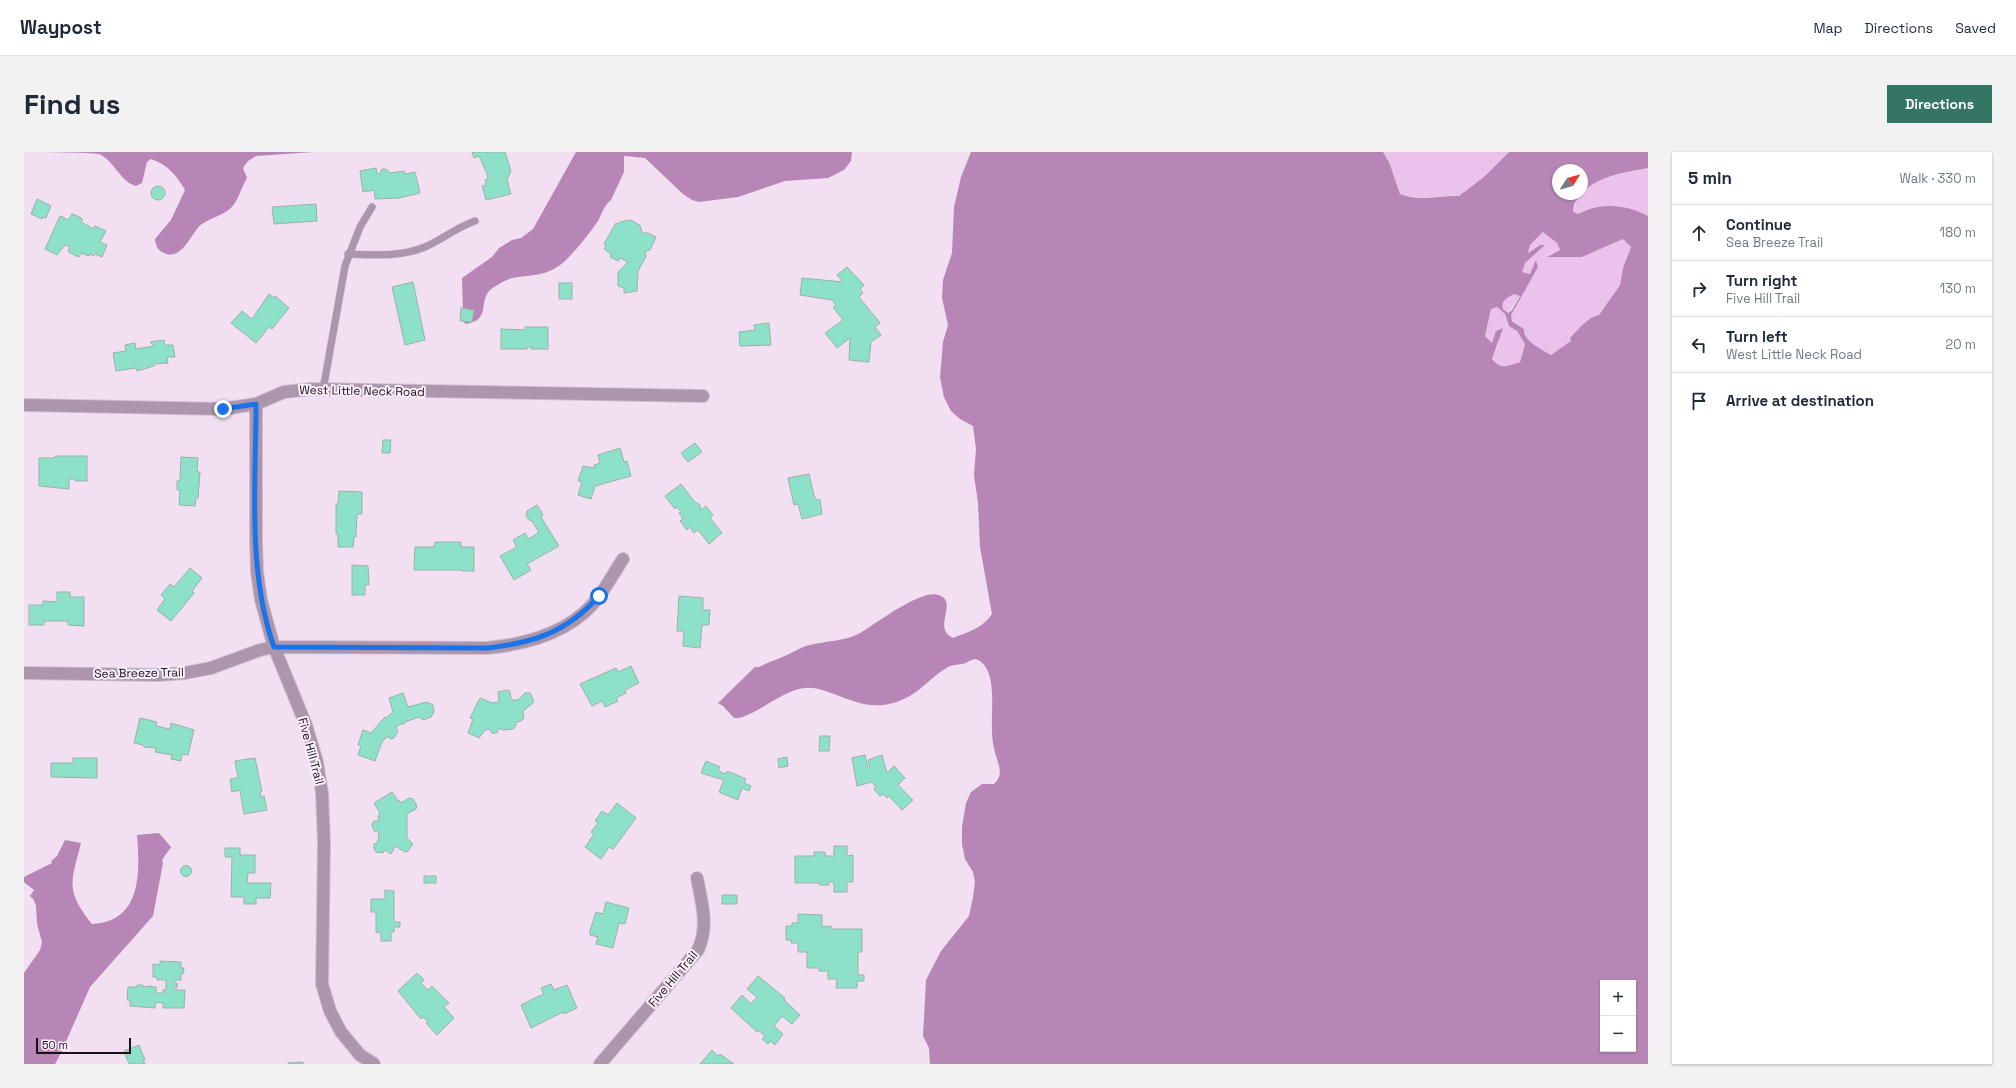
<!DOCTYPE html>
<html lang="en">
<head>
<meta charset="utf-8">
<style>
  body { margin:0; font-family:"Space Grotesk",sans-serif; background:#f2f2f3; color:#1f2937 }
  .controls { position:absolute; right:12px; bottom:12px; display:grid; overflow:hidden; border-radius:0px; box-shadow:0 1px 3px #0004 }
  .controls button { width:36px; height:36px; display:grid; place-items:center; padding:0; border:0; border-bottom:1px solid #e0e1e3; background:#fff; color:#1f2937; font:20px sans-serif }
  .compass { position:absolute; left:1528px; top:12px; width:36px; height:36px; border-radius:50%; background:#fff; box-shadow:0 1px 3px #0004; rotate:53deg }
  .scale { position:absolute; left:12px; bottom:10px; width:95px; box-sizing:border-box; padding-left:4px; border:2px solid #181218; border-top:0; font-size:11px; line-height:14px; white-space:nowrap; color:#181218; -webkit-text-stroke:3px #fdeefd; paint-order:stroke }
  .stop { position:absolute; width:12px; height:12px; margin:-9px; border:3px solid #1a73e8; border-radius:50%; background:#fff }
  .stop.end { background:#1a73e8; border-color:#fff; box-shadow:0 1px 4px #0008 }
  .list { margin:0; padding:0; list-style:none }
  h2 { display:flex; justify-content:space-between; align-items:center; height:52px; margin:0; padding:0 16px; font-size:17px }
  h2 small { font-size:13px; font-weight:400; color:#747a83 }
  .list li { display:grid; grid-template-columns:26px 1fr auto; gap:12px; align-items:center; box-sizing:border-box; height:56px; padding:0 16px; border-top:1px solid #e0e1e3 }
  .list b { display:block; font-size:15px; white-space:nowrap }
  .list p { margin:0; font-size:13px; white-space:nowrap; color:#747a83 }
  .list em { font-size:13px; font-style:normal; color:#747a83 }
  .icon { flex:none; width:22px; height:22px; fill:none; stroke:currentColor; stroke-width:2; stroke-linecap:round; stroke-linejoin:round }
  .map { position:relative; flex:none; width:1624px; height:912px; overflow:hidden; border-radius:0px }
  header { display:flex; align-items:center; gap:24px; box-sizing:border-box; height:56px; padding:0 20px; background:#fff; border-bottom:1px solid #e0e1e3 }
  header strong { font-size:19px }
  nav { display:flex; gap:22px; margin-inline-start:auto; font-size:14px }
  .intro { display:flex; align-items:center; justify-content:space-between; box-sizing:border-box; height:96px; padding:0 24px }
  h1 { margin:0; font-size:28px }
  .button { padding:10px 18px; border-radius:0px; background:#347563; color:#fff; font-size:14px; font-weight:700 }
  main { display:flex; gap:24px; padding:0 24px }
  aside { flex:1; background:#fff; border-radius:0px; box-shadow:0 1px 3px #0004 }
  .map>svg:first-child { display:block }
</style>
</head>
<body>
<header>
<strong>Waypost</strong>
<nav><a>Map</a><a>Directions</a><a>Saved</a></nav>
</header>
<div class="intro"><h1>Find us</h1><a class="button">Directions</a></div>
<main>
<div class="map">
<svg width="1624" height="912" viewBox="0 0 1624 912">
  <rect width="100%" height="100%" fill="#f2dff2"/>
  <path fill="#ebc2ea" d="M1359,0H1485L1461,24L1435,44C1416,42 1394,50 1376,42L1365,10Z
    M1624,16V64L1613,59H1561L1554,62L1549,60C1554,26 1596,22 1624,16Z
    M1519,80L1533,91L1536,98L1524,103L1558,105L1599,87L1607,95L1599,116L1596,133L1575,163H1571L1544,192L1527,203C1518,198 1498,189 1500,177L1488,168L1487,163L1514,115L1513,108L1506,122L1498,120C1498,109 1513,100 1520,93H1516L1503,101L1506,93Z
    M1490,142L1496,143L1484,161L1479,157C1478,148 1482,146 1490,142Z
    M1473,155L1481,162L1485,174L1493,179L1501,192L1496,210C1484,214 1478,218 1468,207L1475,190L1468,191L1461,184L1467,156Z"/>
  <path fill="#b786b6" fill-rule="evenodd" d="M23,0H290L232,4L224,9L219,16L223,26C218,34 216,43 211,51C203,63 190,64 178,72C168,78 159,110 140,101C133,98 132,94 131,87L147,68L161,38C153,24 143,12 127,7L123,10L118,31L112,34C96,30 91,9 75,2C60,0 39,1 23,0Z
    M552,0H828L827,9L820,18L804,26L761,29L714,45L675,50L668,48L659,42L621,6L600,4V20L587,48C580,53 578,62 574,69C565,82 554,96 543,107C525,125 510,122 489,126C483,127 475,132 470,135C451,147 470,168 441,172L439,165L438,126L468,105L475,96L488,88L497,86L509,77Z
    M947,0H1359L1365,10L1376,42C1394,50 1416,43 1435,44L1461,24L1485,0H1624V16C1599,21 1578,23 1558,40V18H1534V42H1557L1550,52L1549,60L1554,62C1577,50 1601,52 1624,64V912H906L905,896L899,884L902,828L917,799L945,764L949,745L951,730L949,720L941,707L938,692V675L942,651L947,640L958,632H970C982,621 972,609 970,596C968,589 968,582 968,575C967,557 973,521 956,509C950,505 946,509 942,511C936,513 930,512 924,515C908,524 896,540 880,547C853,559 836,552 810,542C800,539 792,535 781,536C757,538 727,568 710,566L699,554L694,551L731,515H735C746,509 758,506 769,500C772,499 774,497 777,496C796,488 818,491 836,481C852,472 900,434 917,444C933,452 908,476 929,486C944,480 959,476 968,462L956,395L954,351L950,323L952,297L949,274L936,267L927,259L920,245L916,225L919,190L924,173L918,146L919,128L928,101L930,55L937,25ZM1519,80L1533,91L1536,98L1523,105H1558L1599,87L1607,95L1599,116L1596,133L1575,163C1564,165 1554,178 1546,186L1547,189L1527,203C1518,198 1498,188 1500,177L1488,169L1487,163L1514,115L1512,108L1506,122L1498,120L1501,111L1521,93H1516L1504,101L1506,93ZM1490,142L1496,144L1488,158L1484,161L1479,157C1477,148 1483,146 1490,142ZM1473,155L1481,162L1485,174L1493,179L1501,192L1496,210C1484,214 1477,218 1468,207L1479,176L1472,179L1468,191L1461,184L1467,157ZM1579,831H1609V897H1579Z
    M135,681L147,695L138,708L139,711L129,764L66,835L37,901L31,912H0V821L16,798L18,790L13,772L12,754L10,748L6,744L10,738L0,730V725L28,711L27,709L33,704L41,688L57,691C47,730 41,738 68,772C118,770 116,720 113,683Z"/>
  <path fill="#8ee1c9" stroke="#98b3aa" d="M448,0H481L487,19L483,28L487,42L462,48L458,34L462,33L461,28L464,27L463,22L455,4L450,6Z
    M352,16L353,22L356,21L358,17H362L366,21L380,19L381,22L391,20L396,41L375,46L351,47L350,38L339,40L336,19Z
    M127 41a7 7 0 1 1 14 0a7 7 0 1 1-14 0Z
    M13,47L27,54L22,66L19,65L18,67L7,62Z
    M292,52L293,69L250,72L248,55Z
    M48,62L56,65L59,68L57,70L70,77L71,74L82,79L76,90L83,93L78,105L71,102L69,104L66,102L65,104L57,101L55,105L44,100L46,95L41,93L33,103L21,97L36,64L44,68Z
    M606,68L616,73L618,81H624L632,85L626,98L621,99L622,104L614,119L613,139L600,141V136L594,134V120L604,110L596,106L594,109L586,105L587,102L580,97L582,94L580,92L592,71L594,72L596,70Z
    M823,115L840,133L836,137L839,141L835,145L856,171L851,175L857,183L847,190L845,210L825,208L826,186L813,196L801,181L819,168L809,155L812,153L808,148L776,143L778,126L819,130L813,123Z
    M389,130L401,188L381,193L368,135Z
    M535,131H548V147H535Z
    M245,142L250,146L251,144L265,156L248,177L245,175L232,191L207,171L218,159L228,167Z
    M437,156L450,158L448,170L436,169Z
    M745,171L747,193L716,194L715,180L731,178L730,173Z
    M501,175H524V197H507V195H503V197H477V177L501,178Z
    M140,188L141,193H149L151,205H143L144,211L130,212V214L113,219L112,216L92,219L89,201L102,199L101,193L111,191L112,197L130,194L126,190Z
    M359,288H367L366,301H358Z
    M671,291L678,300L664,310L657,301Z
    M596,296L600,310L603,309L607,324L571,334L567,347L554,343L558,330L554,329L559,314L571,316L570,313L576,311L574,303Z
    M32,304H63V329H51V327H45V337L15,334V306H29Z
    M157,305L174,306L173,320H176L174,346H172L171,354L155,353L156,338H153V329H156Z
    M785,322L791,347L796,348L798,362L778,367L774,352L770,353L764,326Z
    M657,332L670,349L676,353L677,358L682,354L689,363L686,366L698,381L685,392L674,378L670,381L666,375L663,378L656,369L659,367L655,361L657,360L653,355L651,357L641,344Z
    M315,339L338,340V362H333L332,382V385H330L329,395H314V382H312V352H314Z
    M513,353L519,363L517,365L535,394L503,412L507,418L490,428L476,404L493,395L489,388L501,381L505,387L515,380L508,369L505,368L502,364L503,359Z
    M411,390H437V395H450V419H438V418H390L391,395H410Z
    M328,413L344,414L345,433H341V443H328Z
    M166,416L178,426L168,439L170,441L147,469L133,458L141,447L137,443L146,432L150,435Z
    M33,440H46V445H60V474L44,473V469H20V473H5V453H19V449L33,450Z
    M655,444L679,446V458H686L685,473H678L676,496L659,494L660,479H653Z
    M607,514L615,531L601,538L602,541L592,546L594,549L581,555L578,549L568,554L556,532L592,516L594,520Z
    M484,538L486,539L487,548H494L501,541H506L510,550L499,559L500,566L497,569L492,570V573L489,577L479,578L475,576L473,581H468L465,577L461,578L455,586L444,581L449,567L446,566L456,546L468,551L475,550L474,540Z
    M379,541L384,555L403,550L409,553L410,560L407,565L399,568L395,565L381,570L380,572H376L372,576L374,579L370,586L366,587L364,584L358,590L351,609L334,603L337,594L334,593L339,578L347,581L361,565L362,566L369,560L365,546Z
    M116,566L133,570L132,574L146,577L147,571L170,578L164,603L158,602L157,609L147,607L148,603L131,600L132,596L120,595L119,593L110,591Z
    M796,584H806L805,599H795Z
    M841,603L844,616H846L844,608L858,603L863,621L870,614L881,626L874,633L889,648L878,658L865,644L863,646L859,642L856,644L850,637L852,635L848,630L833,634L828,606Z
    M763,605L764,614L755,616L754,607Z
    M49,606H73V626L27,625V611H49Z
    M231,606L238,639L236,640L237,645L240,644L243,658L220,662L216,638L208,640L206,627L214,626L211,609Z
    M682,609L696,615L694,619L702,622L703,619L722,627L720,631L727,634L725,639L718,636L714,648L695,640L700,628L677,621Z
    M368,640L374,649L375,648L377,651L385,646L389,647L393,654L392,657L383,662V686L389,692L384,699L381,700L371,694L367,702L361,698L359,701L352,700L350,696V692L353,691L355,686L354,679H350L348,672L350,669H355L354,664L356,661L350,651Z
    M593,651L612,666L589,697L585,695L577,707L561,695L570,682L567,680L574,671L571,669L578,659L584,663Z
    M810,694H823V704L829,703V730H823V740H810V730H805V733H796V731H771V704H790V700H801V704H810Z
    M201,696H216V703H231V721H224L223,731H247L246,746H232V752H220V745H207L208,705H201Z
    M156.5 719a5.5 5.5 0 1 1 11 0a5.5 5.5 0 1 1-11 0Z
    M400,724H412V731H400Z
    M361,738L370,739V770H376V775H370V780H367V789H357V781L352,780V760H347V747H361Z
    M698,743H713V752H698Z
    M582,750L605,756L601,772L595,771L589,796L572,792L574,785L566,783V779L572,760L579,762Z
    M774,762L798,763V775L807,774V777H838V800H834V823H840V829H833V836H812L813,827H804V819H795V816H783V800H774V791H767V788H762V774H768V771H774Z
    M136,809L157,810V816H160L159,822H157V828H150V831H153V836H150V838H161L160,856H139V851L132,850L131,856L106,854V848H103L104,835H113V833H119V835L128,834V835H132V841H139V838H142V828H133V825H129V812L136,813Z
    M393,821L400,828L397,831L404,838L408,834L425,851L420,855L430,866L413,883L402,871L404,869L399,865L397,867L374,839Z
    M734,824L761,846L760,848L776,863L768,872L758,864L750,874L759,882L751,893L746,889L744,892L738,887L741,884L734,878L733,880L707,856L718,843L727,852L733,845L723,837Z
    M527,832L530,838L543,833L553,856L540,862L539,860L507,876L497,853L517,843H520L517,836Z
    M115,893L121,908H119L121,912H105L100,899Z
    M688,898L694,904L696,902L710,912H676Z
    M279,910V912H264V911Z"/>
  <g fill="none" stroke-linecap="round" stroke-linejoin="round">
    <defs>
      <path id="lane" d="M324,102C350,103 377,105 401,95C419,87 433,75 451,69
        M299,238L321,114L336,75L348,55"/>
      <path id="street" d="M232,252V388L233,420L237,448L250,495L282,573L293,610L298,641L300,690L298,832L306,859L317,880L336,903L350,912
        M0,253L199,257L232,252L260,240L288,237L679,244
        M0,521L134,523L161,521L187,516L236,498L250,495L463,496C505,492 550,480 576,443C584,432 591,419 599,407
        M576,912L674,798C685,774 678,752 673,726"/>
    </defs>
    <use href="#lane" stroke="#cfbecf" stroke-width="8"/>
    <use href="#street" stroke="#cfbecf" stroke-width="14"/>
    <use href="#lane" stroke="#ac96ab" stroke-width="7"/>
    <use href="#street" stroke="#ac96ab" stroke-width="12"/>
  </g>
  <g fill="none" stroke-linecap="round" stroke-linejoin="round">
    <path stroke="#1a73e8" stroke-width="5" d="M199,257L232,252C232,332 223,418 250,495L463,496C510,491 543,480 575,444"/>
  </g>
  <g text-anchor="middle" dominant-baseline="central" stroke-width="4" stroke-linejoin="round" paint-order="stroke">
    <g font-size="12" fill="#181218" stroke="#fdeefd">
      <text transform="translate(338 239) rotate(1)">West Little Neck Road</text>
      <text transform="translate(115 521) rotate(-1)">Sea Breeze Trail</text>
      <text transform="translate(287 599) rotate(75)">Five Hill Trail</text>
      <text transform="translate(649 827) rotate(-50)">Five Hill Trail</text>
    </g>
  </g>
</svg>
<div class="controls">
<button>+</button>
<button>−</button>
</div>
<svg class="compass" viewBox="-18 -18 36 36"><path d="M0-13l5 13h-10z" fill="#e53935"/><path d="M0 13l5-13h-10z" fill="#747a83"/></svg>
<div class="scale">50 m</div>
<div class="stop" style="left:575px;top:444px"></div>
<div class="stop end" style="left:199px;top:257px"></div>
</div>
<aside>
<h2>5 min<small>Walk · 330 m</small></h2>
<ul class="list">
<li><svg class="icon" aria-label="ahead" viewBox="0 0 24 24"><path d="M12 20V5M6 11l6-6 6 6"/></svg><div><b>Continue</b><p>Sea Breeze Trail</p></div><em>180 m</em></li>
<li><svg class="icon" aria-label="right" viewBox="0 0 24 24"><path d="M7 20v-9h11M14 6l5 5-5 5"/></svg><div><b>Turn right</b><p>Five Hill Trail</p></div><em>130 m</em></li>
<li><svg class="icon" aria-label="left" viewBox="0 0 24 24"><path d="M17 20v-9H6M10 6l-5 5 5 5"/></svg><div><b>Turn left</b><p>West Little Neck Road</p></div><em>20 m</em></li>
<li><svg class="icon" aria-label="arrive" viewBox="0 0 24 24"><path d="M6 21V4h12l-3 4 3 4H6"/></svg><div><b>Arrive at destination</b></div></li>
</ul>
</aside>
</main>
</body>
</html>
